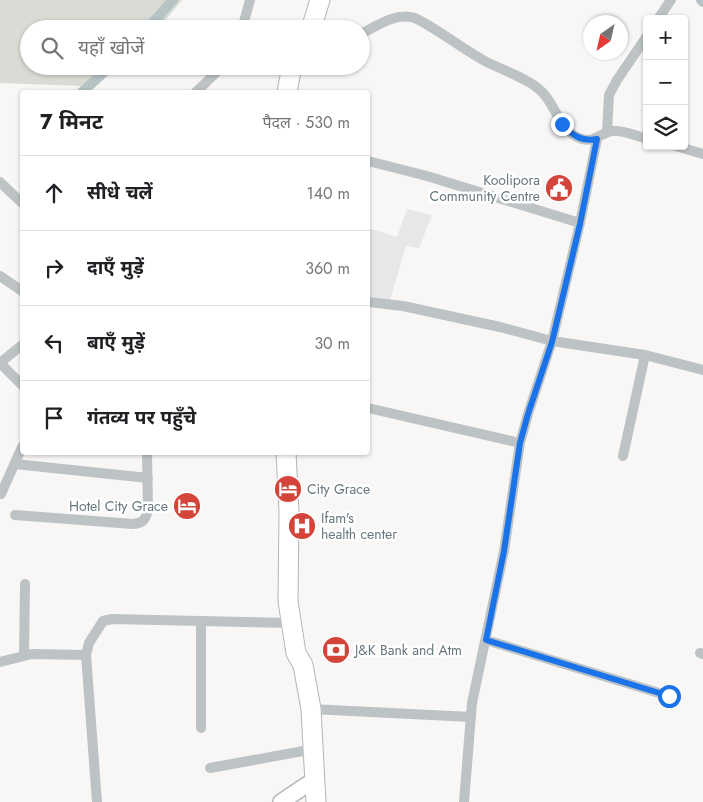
<!DOCTYPE html>
<html lang="hi">
<head>
<meta charset="utf-8">
<style>
  body { margin:0; font-family:Jost,"Noto Sans Devanagari",sans-serif; background:#f2f2f2; color:#202124 }
  .controls { position:absolute; right:15px; top:15px; display:grid; overflow:hidden; border-radius:5px; box-shadow:0 1px 4px #0004 }
  .controls button { width:45px; height:45px; display:grid; place-items:center; padding:0; border:0; border-bottom:1px solid #e0e0e0; background:#fff; color:#202124; font:25px sans-serif }
  .compass { position:absolute; left:583px; top:15px; width:45px; height:45px; border-radius:50%; background:#fff; box-shadow:0 1px 4px #0004; rotate:214deg }
  .stop { position:absolute; width:15px; height:15px; margin:-11px; border:4px solid #1a73e8; border-radius:50%; background:#fff }
  .stop.end { background:#1a73e8; border-color:#fff; box-shadow:0 1px 5px #0008 }
  .list { margin:0; padding:0; list-style:none }
  h2 { display:flex; justify-content:space-between; align-items:center; height:65px; margin:0; padding:0 20px; font-size:21px }
  h2 small { font-size:16px; font-weight:400; color:#757577 }
  .list li { display:grid; grid-template-columns:32px 1fr auto; gap:15px; align-items:center; box-sizing:border-box; height:75px; padding:0 20px; border-top:1px solid #e0e0e0 }
  .list b { display:block; font-size:19px; white-space:nowrap }
  .list em { font-size:16px; font-style:normal; color:#757577 }
  .icon { flex:none; width:28px; height:28px; fill:none; stroke:currentColor; stroke-width:2; stroke-linecap:round; stroke-linejoin:round }
  .map { position:relative; flex:none; width:703px; height:802px; overflow:hidden }
  .search { position:absolute; background:#fff; box-shadow:0 1px 4px #0004; left:20px; top:20px; width:350px; height:55px; display:flex; align-items:center; gap:12px; box-sizing:border-box; padding:0 18px; border-radius:28px; color:#757577; font-size:19px }
  .panel { position:absolute; background:#fff; box-shadow:0 1px 4px #0004; left:20px; top:90px; width:350px; height:365px; border-radius:5px }
  .map>svg:first-child { display:block }
</style>
</head>
<body>
<div class="map">
<svg width="703" height="802" viewBox="0 0 703 802">
  <rect width="100%" height="100%" fill="#f8f7f6"/>
  <path fill="#e6e7e6" d="M407,209L432,215L419,248L406,246L390,300L368,298V228L397,237Z"/>
  <path fill="#d9dcd5" d="M0,0H182L158,29H29V66H116L81,86L0,83Z"/>
  <g fill="none" stroke-linecap="round" stroke-linejoin="round">
    <path stroke="#b6c4c6" stroke-width="10" d="M701,0L703,2
      M147,29L173,0
      M82,92L111,66"/>
    <defs>
      <path id="secondary" d="M281,802L314,780"/>
      <path id="highway" d="M311,29L320,0
        M287,92L292,66
        M286,452L289,512L288,601L296,653L303,665L311,709L316,802"/>
    </defs>
    <use href="#secondary" stroke="#b0b7ba" stroke-width="18"/>
    <use href="#highway" stroke="#b1b6b8" stroke-width="21"/>
    <path stroke="#bdc3c5" stroke-width="10" d="M658,19L671,0
      M242,29L250,0
      M361,34C378,25 396,12 415,18C439,30 460,47 483,60C501,70 529,78 543,93C557,108 560,132 582,139C595,143 601,132 613,131C624,130 637,136 647,139
      M196,92L223,66
      M607,132L609,95L617,80L647,36
      M676,146L703,154
      M368,161L427,176L580,223
      M0,182L22,203
      M0,276L22,291
      M368,302L403,306L500,327L552,341L645,355L703,370
      M0,363L22,385
      M0,363L22,345
      M368,408L520,443
      M623,456L645,355
      M15,464L148,478
      M1,494L22,447
      M15,515L133,524C143,523 145,520 148,511L147,452
      M201,621V728
      M486,640L669,696
      M700,653L703,654
      M24,655L25,584
      M0,662L32,654L86,655
      M311,709L471,717
      M210,768L314,749
      M97,802L86,655L89,643L103,621L112,619L291,623
      M464,802L472,703L504,551L520,443L528,414L552,341L580,223L597,139"/>
    <use href="#secondary" stroke="#fff" stroke-width="15"/>
    <use href="#highway" stroke="#fff" stroke-width="19"/>
  </g>
  <g fill="none" stroke-linecap="round" stroke-linejoin="round">
    <path stroke="#1a73e8" stroke-width="6" d="M562,124C572,135 581,142 597,139L580,224L552,342L528,414L520,443L504,551L486,640L669,696"/>
  </g>
  <defs>
    <symbol id="civic-disc" viewBox="-11 -11 22 22"><circle r="9.5" fill="#d3453b" stroke="#fff"/><path d="M-.6-6.5H3V-4.5H.6V-3L4-1V1h2V6H-6V1h2V-1L-.6-3ZM-1.2 2.5V6h2.4V2.5Z" fill="#fff"/></symbol>
    <symbol id="hotel-disc" viewBox="-11 -11 22 22"><circle r="9.5" fill="#d3453b" stroke="#fff"/><path d="M-6-4.5h1.5V1H6V5H4.5V3h-9V5H-6ZM-4 0a1.8 1.8 0 1 1 3.6 0ZM.5 0V-2.5h3Q6-2.5 6 0Z" fill="#fff"/></symbol>
    <symbol id="hospital-disc" viewBox="-11 -11 22 22"><circle r="9.5" fill="#d3453b" stroke="#fff"/><path d="M-5-5h3v3.5h4V-5h3V5h-3V1.5h-4V5h-3Z" fill="#fff"/></symbol>
    <symbol id="bank-disc" viewBox="-11 -11 22 22"><circle r="9.5" fill="#d3453b" stroke="#fff"/><path d="M-6-4H6V4H-6ZM0-2.3a2.3 2.3 0 1 0 0 4.6a2.3 2.3 0 1 0 0-4.6Z" fill="#fff"/></symbol>
  </defs>
  <g fill-rule="evenodd">
    <use href="#civic-disc" x="543" y="172" width="32" height="32"/>
    <use href="#hotel-disc" x="272" y="473" width="32" height="32"/>
    <use href="#hotel-disc" x="171" y="490" width="32" height="32"/>
    <use href="#hospital-disc" x="286" y="510" width="32" height="32"/>
    <use href="#bank-disc" x="320" y="634" width="32" height="32"/>
  </g>
  <g text-anchor="middle" dominant-baseline="central" stroke-width="5" stroke-linejoin="round" paint-order="stroke">
    <g font-size="14" fill="#66777d" stroke="#fff" text-anchor="start">
      <text x="540" y="180" text-anchor="end">Koolipora<tspan x="540" dy="16">Community Centre</tspan></text>
      <text x="307" y="489">City Grace</text>
      <text x="168" y="506" text-anchor="end">Hotel City Grace</text>
      <text x="321" y="518">Ifam's<tspan x="321" dy="16">health center</tspan></text>
      <text x="355" y="650">J&amp;K Bank and Atm</text>
    </g>
  </g>
</svg>
<div class="controls">
<button>+</button>
<button>−</button>
<button><svg class="icon" aria-label="layers" viewBox="0 0 24 24"><path d="M12 4l9 5-9 5-9-5zM3 14l9 5 9-5"/></svg></button>
</div>
<svg class="compass" viewBox="-18 -18 36 36"><path d="M0-13l5 13h-10z" fill="#e53935"/><path d="M0 13l5-13h-10z" fill="#757577"/></svg>
<div class="stop" style="left:669px;top:696px"></div>
<div class="stop end" style="left:562px;top:124px"></div>
<div class="search"><svg class="icon" aria-label="search" viewBox="0 0 24 24"><circle cx="10" cy="10" r="6"/><path d="M15 15l6 6"/></svg>यहाँ खोजें</div>
<section class="panel">
<h2>7 मिनट<small>पैदल · 530 m</small></h2>
<ul class="list">
<li><svg class="icon" aria-label="ahead" viewBox="0 0 24 24"><path d="M12 20V5M6 11l6-6 6 6"/></svg><div><b>सीधे चलें</b></div><em>140 m</em></li>
<li><svg class="icon" aria-label="right" viewBox="0 0 24 24"><path d="M7 20v-9h11M14 6l5 5-5 5"/></svg><div><b>दाएँ मुड़ें</b></div><em>360 m</em></li>
<li><svg class="icon" aria-label="left" viewBox="0 0 24 24"><path d="M17 20v-9H6M10 6l-5 5 5 5"/></svg><div><b>बाएँ मुड़ें</b></div><em>30 m</em></li>
<li><svg class="icon" aria-label="arrive" viewBox="0 0 24 24"><path d="M6 21V4h12l-3 4 3 4H6"/></svg><div><b>गंतव्य पर पहुँचे</b></div></li>
</ul>
</section>
</div>
</body>
</html>
